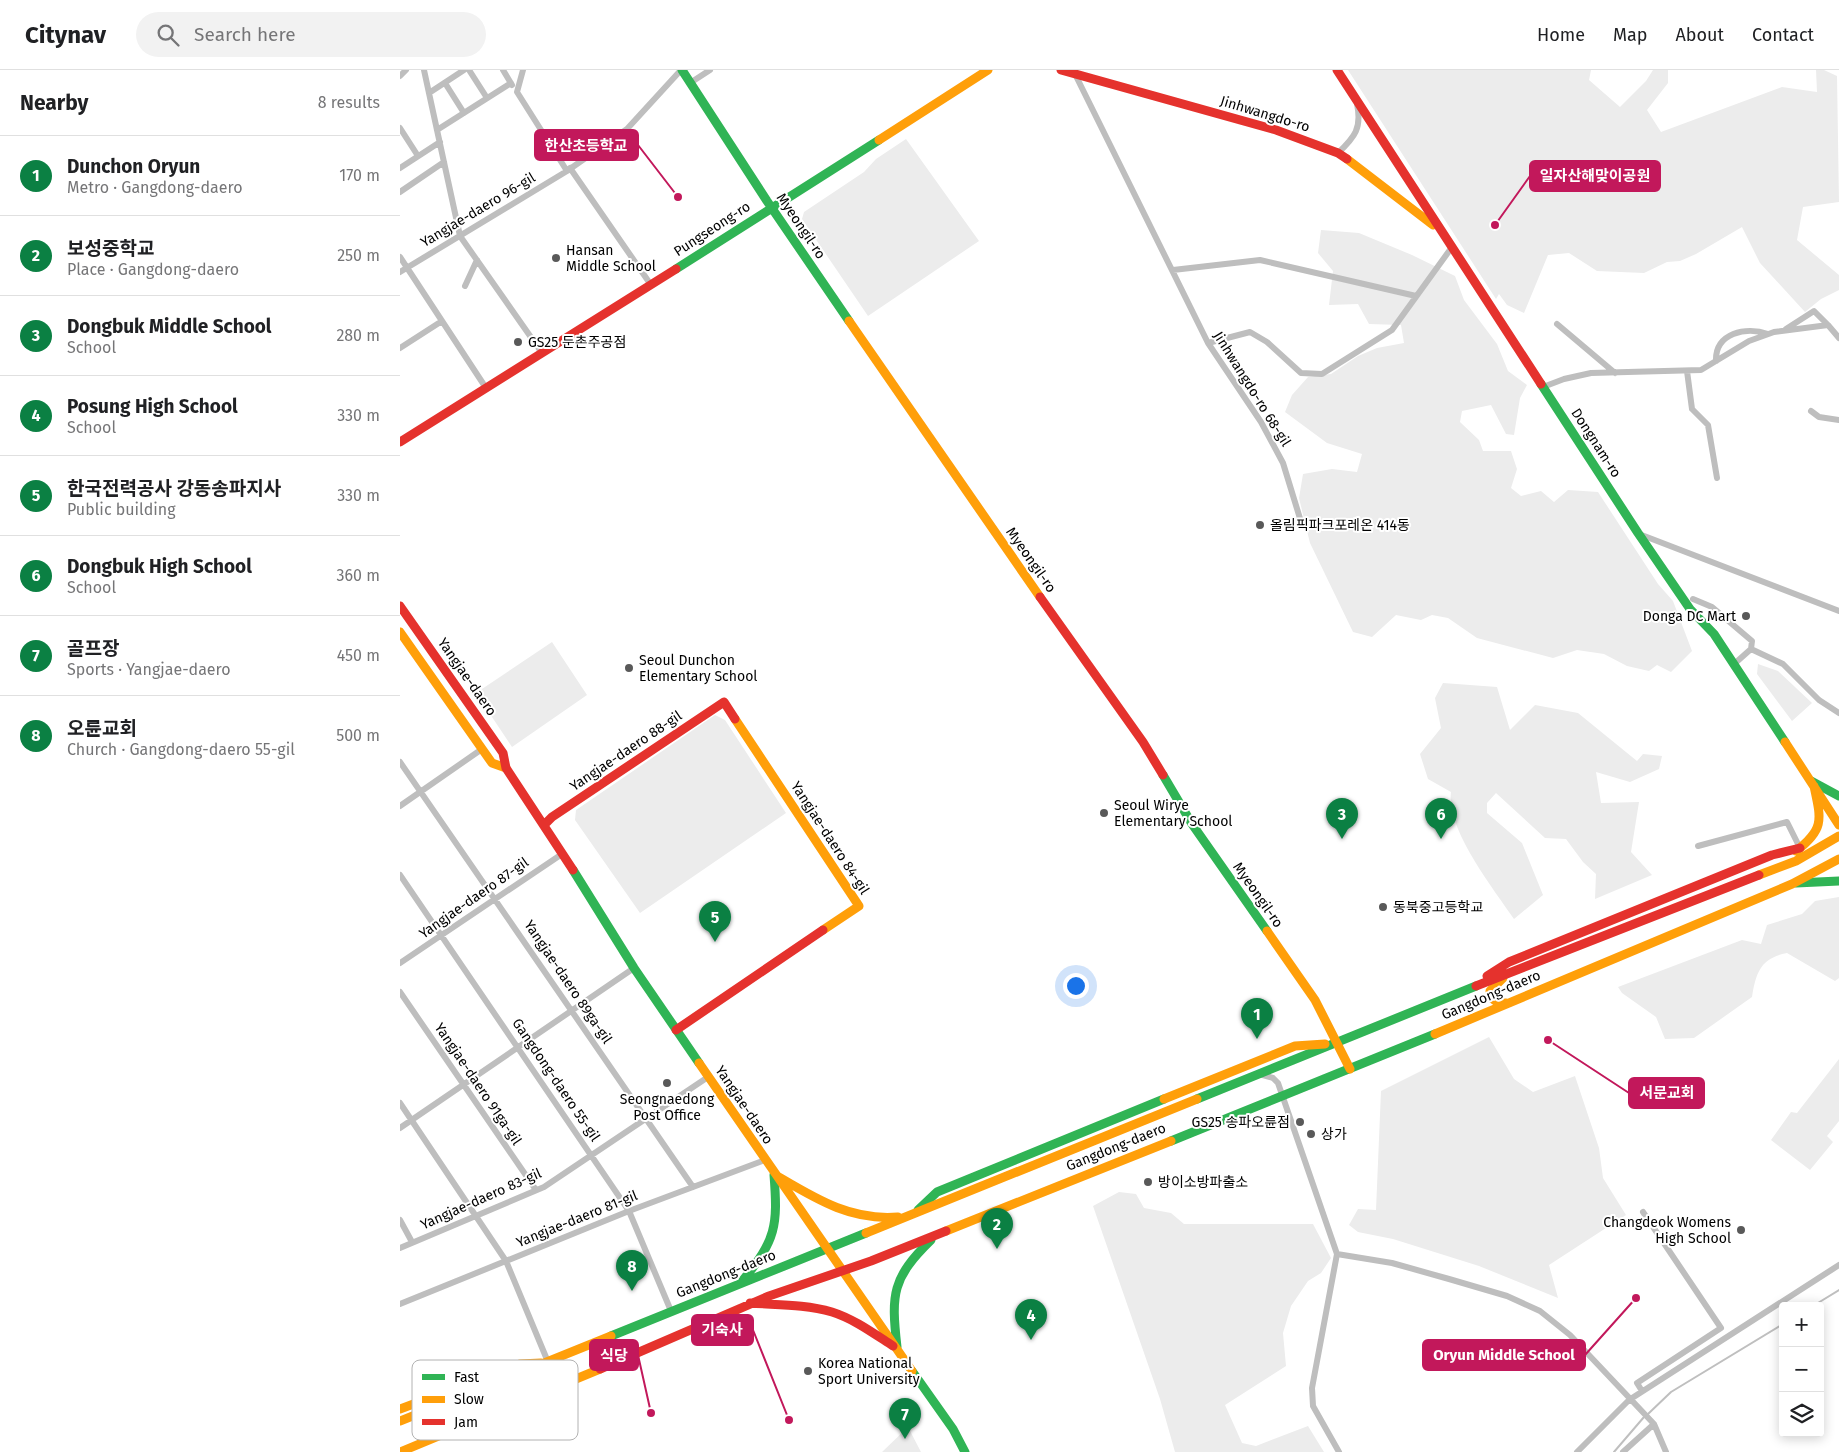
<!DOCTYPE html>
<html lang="en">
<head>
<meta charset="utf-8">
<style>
  body { margin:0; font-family:"Fira Sans","Noto Sans KR",sans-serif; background:#f2f2f2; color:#202124 }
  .controls { position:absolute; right:15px; bottom:15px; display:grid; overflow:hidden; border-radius:5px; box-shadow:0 2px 12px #0003 }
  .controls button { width:45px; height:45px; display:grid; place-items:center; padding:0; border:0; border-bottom:1px solid #e0e0e0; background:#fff; color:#202124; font:25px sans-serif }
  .you { position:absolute; left:675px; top:915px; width:18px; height:18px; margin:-12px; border:4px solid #fff; border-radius:50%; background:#1a73e8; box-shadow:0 0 0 8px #1a73e833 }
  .badge { display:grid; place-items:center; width:32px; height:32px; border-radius:50%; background:#0b8043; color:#fff; font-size:16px; font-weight:700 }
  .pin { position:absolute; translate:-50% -41px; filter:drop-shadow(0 1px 2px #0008) }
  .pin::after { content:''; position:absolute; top:26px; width:18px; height:15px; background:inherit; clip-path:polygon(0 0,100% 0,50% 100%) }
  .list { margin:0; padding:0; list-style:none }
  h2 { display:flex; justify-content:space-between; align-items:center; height:65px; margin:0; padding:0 20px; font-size:21px }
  h2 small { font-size:16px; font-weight:400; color:#757577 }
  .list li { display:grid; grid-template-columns:32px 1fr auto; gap:15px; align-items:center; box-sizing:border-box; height:80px; padding:0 20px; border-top:1px solid #e0e0e0 }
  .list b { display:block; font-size:19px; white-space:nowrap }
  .list p { margin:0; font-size:16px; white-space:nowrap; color:#757577 }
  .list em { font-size:16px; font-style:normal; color:#757577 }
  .icon { flex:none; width:28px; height:28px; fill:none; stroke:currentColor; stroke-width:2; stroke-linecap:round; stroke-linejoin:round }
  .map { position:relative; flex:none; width:1439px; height:1382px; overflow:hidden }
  header { display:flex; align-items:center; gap:30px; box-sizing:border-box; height:70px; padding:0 25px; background:#fff; border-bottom:1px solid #e0e0e0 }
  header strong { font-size:24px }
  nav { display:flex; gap:28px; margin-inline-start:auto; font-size:18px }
  .search { width:350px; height:45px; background:#f2f2f2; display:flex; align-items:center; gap:12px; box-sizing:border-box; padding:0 18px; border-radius:28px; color:#757577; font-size:19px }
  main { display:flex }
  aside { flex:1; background:#fff }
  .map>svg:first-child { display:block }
</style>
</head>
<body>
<header>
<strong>Citynav</strong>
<div class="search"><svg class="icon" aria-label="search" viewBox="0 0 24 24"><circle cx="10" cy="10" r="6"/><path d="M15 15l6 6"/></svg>Search here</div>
<nav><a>Home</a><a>Map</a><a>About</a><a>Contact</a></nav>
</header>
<main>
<aside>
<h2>Nearby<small>8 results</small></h2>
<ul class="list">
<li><span class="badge">1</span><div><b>Dunchon Oryun</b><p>Metro · Gangdong-daero</p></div><em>170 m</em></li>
<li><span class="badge">2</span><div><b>보성중학교</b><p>Place · Gangdong-daero</p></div><em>250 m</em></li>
<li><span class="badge">3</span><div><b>Dongbuk Middle School</b><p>School</p></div><em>280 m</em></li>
<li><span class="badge">4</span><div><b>Posung High School</b><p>School</p></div><em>330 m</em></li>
<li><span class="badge">5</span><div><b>한국전력공사 강동송파지사</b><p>Public building</p></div><em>330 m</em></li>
<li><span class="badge">6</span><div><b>Dongbuk High School</b><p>School</p></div><em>360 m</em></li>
<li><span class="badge">7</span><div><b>골프장</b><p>Sports · Yangjae-daero</p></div><em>450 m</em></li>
<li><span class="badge">8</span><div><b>오륜교회</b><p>Church · Gangdong-daero 55-gil</p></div><em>500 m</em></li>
</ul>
</aside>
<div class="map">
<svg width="1439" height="1382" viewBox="0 0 1439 1382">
  <rect width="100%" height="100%" fill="#fff"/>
  <path fill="#ececec" d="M948,0H1191L1189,10L1220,37L1246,11L1253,0H1268V13L1247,40L1261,62L1382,17L1417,22L1416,0H1424L1437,6L1439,132L1403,137L1397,170L1439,205V220L1421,229L1405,242L1360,193L1342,157L1296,184L1280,191L1267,192L1244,203L1197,201L1169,183L1148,185L1124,243L1107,235L1099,224L1096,229Z
    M506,69L579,171L468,246L402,149L404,142L464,102L476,89Z
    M921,160L959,163L1012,185L1055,206L1064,230L1097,274L1108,301L1127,315L1120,328L1114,365L1106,364L1091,335L1062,341L1060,352L1079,370L1083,381H1111L1117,399L1111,418L1121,426L1141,421L1154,432L1168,420L1198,422L1258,514L1273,531L1292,581L1271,602L1257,595L1249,601L1227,596L1204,584L1177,580L1153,588L1077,568L1048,548L1032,545L1021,550L996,545L972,567L953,562L910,473L899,428L903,404L932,399L957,402L962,384L927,373L885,342L892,325L908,307L931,304L958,286L977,278L1004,273L1001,255L969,254L958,234L929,235L933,201L918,183Z
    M152,572L187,625L112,677L76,623Z
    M1358,594L1378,601L1412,633L1392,651L1357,604Z
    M1043,613L1097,617L1110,660L1135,635L1178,643L1237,691L1243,684L1262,686L1259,699L1230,712L1196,702L1201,733L1239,732L1231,782L1252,805L1195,829L1196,804L1183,792L1166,769L1145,768L1096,723L1087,733V743L1122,773L1143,825L1114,849C1093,818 1046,759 1051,722L1028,709L1020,684L1041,658L1035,628Z
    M315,645L325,650L386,743L240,843L175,750L176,740Z
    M1439,827V908L1435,911L1387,883C1361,888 1356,902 1352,927L1294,968L1265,969L1256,947L1222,923L1218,917L1342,870L1361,874L1367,855L1402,844L1415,831Z
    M1089,967L1114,1009L1133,1022L1175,1006L1199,1078L1203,1108L1226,1145L1149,1195L1158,1228L1079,1196L993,1169L958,1162L949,1155L958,1139L976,1140L981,1021Z
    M1439,989V1051L1427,1066L1433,1072L1410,1100L1371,1070L1391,1042L1397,1043Z
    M719,1122L736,1124L744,1138L771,1143L784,1154H913L931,1188L921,1203L908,1211L891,1236L883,1263L886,1296L825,1335L842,1373L856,1376L908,1356L924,1382H775L760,1329L693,1136Z
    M508,1357L521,1382H482Z"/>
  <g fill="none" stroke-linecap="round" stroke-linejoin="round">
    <path stroke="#bfbfbf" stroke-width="2" d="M1413,1236L1439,1220
      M1248,1344L1271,1322L1383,1254
      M1214,1382L1244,1347"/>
    <path stroke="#bebebe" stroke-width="6" d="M24,0L60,166L142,283
      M69,0L87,28
      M103,0L112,15
      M123,0L117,22L167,101
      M675,4L808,273L861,352L883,393L902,455
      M0,6L6,0
      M45,13L64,43
      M290,13L310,0
      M29,23L64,0
      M0,58L18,86
      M37,60L111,13
      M938,83C955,67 962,58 957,34
      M0,98L40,72
      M170,98L251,215
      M0,122L44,92
      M0,187L86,318
      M773,200L860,190L1016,226
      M0,202L167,101L227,59L281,0
      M65,216L77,190
      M1157,254L1215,303
      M1386,259L1414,241L1428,255
      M808,273L850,262L867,272L901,303L922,304L992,260L1052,177
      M0,278L42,251
      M1316,291C1315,263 1346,256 1368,264
      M1287,301L1292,339L1308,355L1317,408
      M1143,317L1164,309L1191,303L1301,300L1349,271L1374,262L1428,255L1439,268
      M1411,341L1419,347L1439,350
      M1239,464L1439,541
      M1293,529L1312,537L1352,571L1351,579L1333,595
      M1351,579L1383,594L1419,630L1439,643
      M0,692L293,1117
      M0,736L82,679
      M1298,776L1387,752L1400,778
      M0,805L229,1141L271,1241
      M0,893L162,784
      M0,922L136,1120
      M859,1004L873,1008L878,1013L937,1184L992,1193L1049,1209L1107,1226L1140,1241L1170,1265L1254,1354L1266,1382
      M0,1033L106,1191L148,1292
      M0,1058L234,898
      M0,1150L12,1172
      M0,1178L144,1117L308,1007
      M937,1184L912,1318L913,1336L939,1382
      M0,1234L229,1141L365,1090
      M1242,1321L1237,1313L1321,1258L1243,1142
      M1177,1382L1229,1330L1439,1195
      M1223,1382L1254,1354"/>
    <path stroke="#30b455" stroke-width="9" d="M282,0L367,131L449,251
      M276,199L479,70
      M1141,314L1238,463L1290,539L1314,564L1385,672
      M763,705L792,754L867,861
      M1411,711L1439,726
      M173,800L234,898L299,993
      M1396,813L1439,811
      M797,1029L1076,916
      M771,1071L1035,964
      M518,1140L537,1122L764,1029
      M343,1210C376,1170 378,1156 374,1105
      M211,1266L466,1163
      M497,1277C491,1224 492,1208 531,1170
      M512,1301L553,1359L565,1382"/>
    <path stroke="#ff9f0a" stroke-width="9" d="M479,70L588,0
      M947,89L1033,155
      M449,251L640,527
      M0,562L92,693L106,698
      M335,649L459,836L423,860
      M1385,672L1439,755
      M1396,781C1425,759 1421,749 1414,716
      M1359,805L1396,791L1439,766
      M867,861L915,930L950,999
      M1103,908L1090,921V927L1098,933H1106
      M1035,964L1392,814L1439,789
      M299,993L512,1301
      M764,1029L895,976L925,974
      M377,1106C416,1129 451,1151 498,1147
      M546,1161L771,1071
      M466,1163L797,1029
      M0,1339L120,1294L141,1293
      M0,1351L211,1266
      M0,1382L200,1299"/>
    <path stroke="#e5322d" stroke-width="9" d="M661,0L876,60L938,83L947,89
      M937,0L1141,314
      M0,372L276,199
      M640,527L743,672L763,705
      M0,536L103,683L106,698L173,800
      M145,754L152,747L324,632L335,649
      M1087,906L1109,892L1372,785L1400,778
      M1076,916L1359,805
      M276,960L423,860
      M350,1233C377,1235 405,1234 432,1242C454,1249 473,1263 493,1276
      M200,1299L369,1226L471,1191L546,1161"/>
  </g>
  <g fill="#595959" stroke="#fff" stroke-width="2">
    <circle cx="156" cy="188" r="5"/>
    <circle cx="118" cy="272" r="5"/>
    <circle cx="860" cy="455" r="5"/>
    <circle cx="1346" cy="546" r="5"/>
    <circle cx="229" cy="598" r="5"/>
    <circle cx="704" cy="743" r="5"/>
    <circle cx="983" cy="837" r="5"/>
    <circle cx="267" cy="1013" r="5"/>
    <circle cx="900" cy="1052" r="5"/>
    <circle cx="911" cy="1064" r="5"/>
    <circle cx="748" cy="1112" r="5"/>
    <circle cx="1341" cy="1160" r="5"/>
    <circle cx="408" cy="1301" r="5"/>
  </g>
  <g text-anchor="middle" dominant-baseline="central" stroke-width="4" stroke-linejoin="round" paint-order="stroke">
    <g font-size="14" fill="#000" stroke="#fff">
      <text transform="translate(865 44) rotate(17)">Jinhwangdo-ro</text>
      <text transform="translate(78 140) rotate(-31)">Yangjae-daero 96-gil</text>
      <text transform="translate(401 156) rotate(56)">Myeongil-ro</text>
      <text transform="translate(312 159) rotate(-33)">Pungseong-ro</text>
      <text transform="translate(852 319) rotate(58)">Jinhwangdo-ro 68-gil</text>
      <text transform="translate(1196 373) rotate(57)">Dongnam-ro</text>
      <text transform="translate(631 490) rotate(55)">Myeongil-ro</text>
      <text transform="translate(67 607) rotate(55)">Yangjae-daero</text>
      <text transform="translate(226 681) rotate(-34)">Yangjae-daero 88-gil</text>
      <text transform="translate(430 768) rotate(57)">Yangjae-daero 84-gil</text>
      <text transform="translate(858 825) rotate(55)">Myeongil-ro</text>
      <text transform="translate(74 828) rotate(-35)">Yangjae-daero 87-gil</text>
      <text transform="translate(168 912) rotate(56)">Yangjae-daero 89ga-gil</text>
      <text transform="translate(1091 925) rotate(-23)">Gangdong-daero</text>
      <text transform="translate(156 1010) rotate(56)">Gangdong-daero 55-gil</text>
      <text transform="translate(78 1014) rotate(56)">Yangjae-daero 91ga-gil</text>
      <text transform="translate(344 1035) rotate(56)">Yangjae-daero</text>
      <text transform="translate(716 1077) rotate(-22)">Gangdong-daero</text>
      <text transform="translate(81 1129) rotate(-24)">Yangjae-daero 83-gil</text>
      <text transform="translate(177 1149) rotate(-22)">Yangjae-daero 81-gil</text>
      <text transform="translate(326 1204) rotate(-22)">Gangdong-daero</text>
    </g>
    <g font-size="14" fill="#000" stroke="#fff" text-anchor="start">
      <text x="166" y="180">Hansan<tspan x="166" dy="16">Middle School</tspan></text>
      <text x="128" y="272">GS25 둔촌주공점</text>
      <text x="870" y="455">올림픽파크포레온 414동</text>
      <text x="1336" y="546" text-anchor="end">Donga DC Mart</text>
      <text x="239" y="590">Seoul Dunchon<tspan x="239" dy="16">Elementary School</tspan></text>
      <text x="714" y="735">Seoul Wirye<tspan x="714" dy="16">Elementary School</tspan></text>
      <text x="993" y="837">동북중고등학교</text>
      <text x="267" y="1029" text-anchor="middle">Seongnaedong<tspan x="267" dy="16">Post Office</tspan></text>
      <text x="890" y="1052" text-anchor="end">GS25 송파오륜점</text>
      <text x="921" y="1064">상가</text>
      <text x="758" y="1112">방이소방파출소</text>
      <text x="1331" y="1152" text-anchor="end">Changdeok Womens<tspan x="1331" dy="16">High School</tspan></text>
      <text x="418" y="1293">Korea National<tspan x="418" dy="16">Sport University</tspan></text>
    </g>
  </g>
  <rect x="12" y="1290" width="166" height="80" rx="8" fill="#fff" stroke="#b2b2b2" stroke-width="1"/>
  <rect x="22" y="1304" width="23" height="6" fill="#30b455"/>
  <rect x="22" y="1326" width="23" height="7" fill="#ff9f0a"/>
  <rect x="22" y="1349" width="23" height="6" fill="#e5322d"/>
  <g font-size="14" fill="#000">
    <text x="54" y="1312">Fast</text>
    <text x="54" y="1334">Slow</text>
    <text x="54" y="1357">Jam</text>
  </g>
  <path fill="none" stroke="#c2185b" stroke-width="2" d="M278 127L238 75M1095 155L1130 106M1148 970L1229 1023M389 1350L353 1260M1236 1228L1185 1285M251 1343L238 1285"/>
  <g fill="#c2185b" stroke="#fff" stroke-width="2">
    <circle cx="278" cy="127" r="5"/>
    <circle cx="1095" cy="155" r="5"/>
    <circle cx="1148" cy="970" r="5"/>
    <circle cx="389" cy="1350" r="5"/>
    <circle cx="1236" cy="1228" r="5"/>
    <circle cx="251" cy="1343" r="5"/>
  </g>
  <g fill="#c2185b" stroke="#c2185b" stroke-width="2">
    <rect x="135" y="60" width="103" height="30" rx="5"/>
    <rect x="1130" y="91" width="130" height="30" rx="5"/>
    <rect x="1229" y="1008" width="75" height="30" rx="5"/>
    <rect x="292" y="1245" width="61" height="30" rx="5"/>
    <rect x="1023" y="1270" width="162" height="30" rx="5"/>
    <rect x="190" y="1270" width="48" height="30" rx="5"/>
  </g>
  <g font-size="15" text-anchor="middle" font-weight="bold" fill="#fff">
    <text x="186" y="81">한산초등학교</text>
    <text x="1195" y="111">일자산해맞이공원</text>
    <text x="1267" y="1028">서문교회</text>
    <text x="322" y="1265">기숙사</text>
    <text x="1104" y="1290">Oryun Middle School</text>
    <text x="214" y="1291">식당</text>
  </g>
</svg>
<div class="controls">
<button>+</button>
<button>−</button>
<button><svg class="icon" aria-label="layers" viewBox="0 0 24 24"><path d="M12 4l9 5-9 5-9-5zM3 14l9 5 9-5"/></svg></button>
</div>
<div class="you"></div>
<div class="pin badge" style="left:857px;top:969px">1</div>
<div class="pin badge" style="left:597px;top:1179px">2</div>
<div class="pin badge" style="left:942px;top:769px">3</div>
<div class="pin badge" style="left:631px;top:1270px">4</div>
<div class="pin badge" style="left:315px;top:872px">5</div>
<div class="pin badge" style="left:1041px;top:769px">6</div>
<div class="pin badge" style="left:505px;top:1369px">7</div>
<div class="pin badge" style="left:232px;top:1221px">8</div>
</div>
</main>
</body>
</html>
